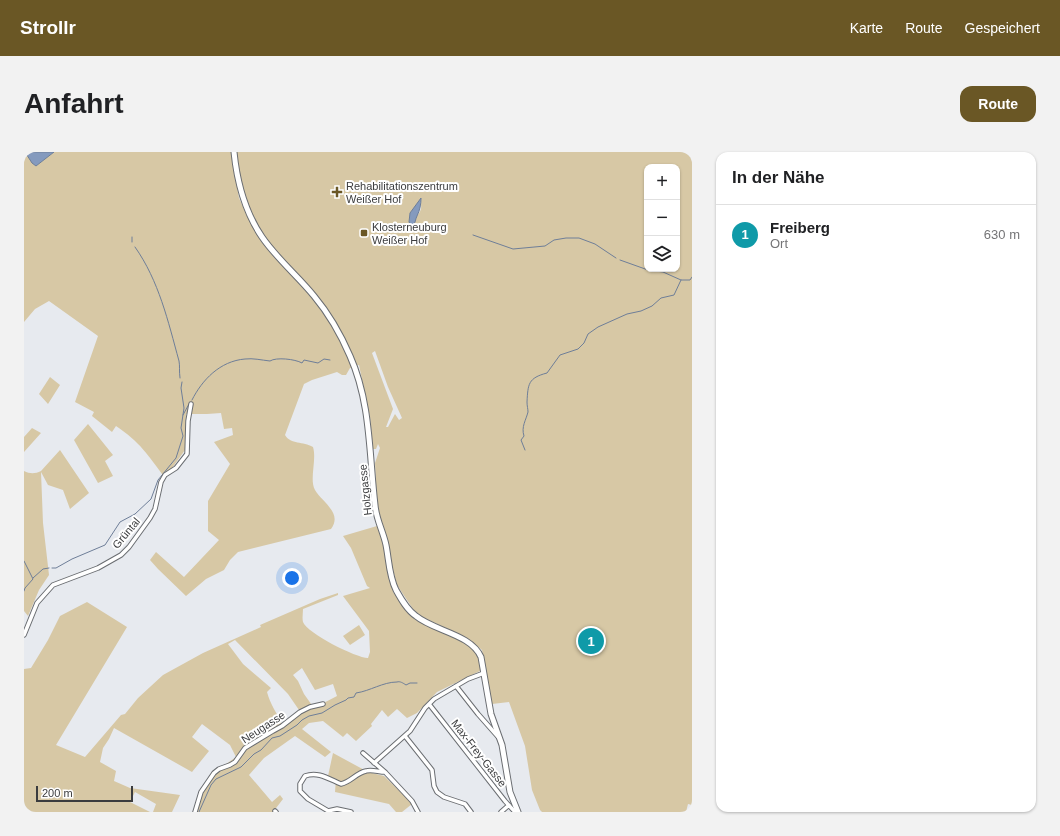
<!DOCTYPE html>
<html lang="de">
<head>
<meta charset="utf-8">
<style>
  body { margin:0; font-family:Arial,sans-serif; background:#f2f2f2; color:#202124 }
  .controls { position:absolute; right:12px; top:12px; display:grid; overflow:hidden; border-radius:8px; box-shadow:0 1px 3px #0004 }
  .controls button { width:36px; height:36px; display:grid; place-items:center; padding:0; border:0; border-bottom:1px solid #e0e0e0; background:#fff; color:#202124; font:20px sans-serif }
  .scale { position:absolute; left:12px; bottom:10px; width:97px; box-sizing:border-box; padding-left:4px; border:2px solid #3b3c3e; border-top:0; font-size:11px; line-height:14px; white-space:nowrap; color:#3b3c3e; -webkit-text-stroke:3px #fff; paint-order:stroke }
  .you { position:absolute; left:268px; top:426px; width:14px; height:14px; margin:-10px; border:3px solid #fff; border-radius:50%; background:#1a73e8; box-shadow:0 0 0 6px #1a73e833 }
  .badge { display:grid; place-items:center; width:26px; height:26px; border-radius:50%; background:#6a5725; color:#fff; font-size:13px; font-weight:700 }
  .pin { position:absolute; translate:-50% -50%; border:2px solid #fff; box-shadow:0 1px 4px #0006 }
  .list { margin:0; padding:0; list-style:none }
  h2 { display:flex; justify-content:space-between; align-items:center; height:52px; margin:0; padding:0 16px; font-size:17px }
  h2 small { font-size:13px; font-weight:400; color:#757577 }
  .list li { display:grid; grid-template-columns:26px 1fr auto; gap:12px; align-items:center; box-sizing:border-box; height:60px; padding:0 16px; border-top:1px solid #e0e0e0 }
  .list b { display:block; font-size:15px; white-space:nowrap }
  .list p { margin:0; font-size:13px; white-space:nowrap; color:#757577 }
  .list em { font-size:13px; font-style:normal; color:#757577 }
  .icon { flex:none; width:22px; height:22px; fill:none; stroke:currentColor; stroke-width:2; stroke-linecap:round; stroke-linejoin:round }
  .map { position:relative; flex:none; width:668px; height:660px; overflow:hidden; border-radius:12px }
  header { display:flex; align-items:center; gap:24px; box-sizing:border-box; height:56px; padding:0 20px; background:#6a5725; color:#fff }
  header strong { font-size:19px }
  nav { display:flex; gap:22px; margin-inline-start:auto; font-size:14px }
  .intro { display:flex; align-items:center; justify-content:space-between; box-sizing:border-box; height:96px; padding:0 24px }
  h1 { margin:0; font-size:28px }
  .button { padding:10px 18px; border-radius:12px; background:#6a5725; color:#fff; font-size:14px; font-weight:700 }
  main { display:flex; gap:24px; padding:0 24px }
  aside { flex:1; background:#fff; border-radius:12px; box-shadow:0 1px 3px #0004 }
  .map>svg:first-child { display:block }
</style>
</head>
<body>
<header>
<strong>Strollr</strong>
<nav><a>Karte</a><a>Route</a><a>Gespeichert</a></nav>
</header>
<div class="intro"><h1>Anfahrt</h1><a class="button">Route</a></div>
<main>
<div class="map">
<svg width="668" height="660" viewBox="0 0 668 660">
  <rect width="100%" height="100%" fill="#e7eaef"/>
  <path fill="#d7c8a5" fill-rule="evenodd" d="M0,0L12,14L30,0H207L215,46L225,68L229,65L221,46L211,0H668V653L664,652L662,660H518L516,658L508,638L501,594L485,550L468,552L458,498L447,489L435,482L398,465L389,457L373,433L353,356L351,311L356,296L354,292L352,297H349L346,265L335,213L326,216L322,223H318L313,220L288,228L280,232L261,283C267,293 279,289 289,295C293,308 285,327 291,338C298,350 319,361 307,377L214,400L206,408L200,418L182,427L162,444L134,417L126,408L132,400L160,425L195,388L184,379V349L206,312L190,290L209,283L208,276L200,277L197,261L183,262H162L161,298L141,326C124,303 116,290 92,274L88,280L68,264L70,260L51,250L74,184L25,149L11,157L0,170ZM623,15H653V117H623ZM396,49C400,59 393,65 385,70L386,61ZM351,199L364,235L378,266L375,268L371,262L364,275H362L369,257L348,201Z
    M26,225L36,233L24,252L15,242Z
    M64,272L89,303L81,309L89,324L74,331L50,288Z
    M8,276L17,281L0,300V285Z
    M36,298L65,341L46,357L39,338L24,333L17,320L19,371L25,423L15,438L4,464L0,459V319C6,322 11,322 17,319Z
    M353,374L361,395L371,439L369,440L392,468L439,489L454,501L458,518L413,540L393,561L383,566L373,557L364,565L358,558L347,572L348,574L332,589L323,581L319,585L299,569L285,571L278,577L307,600L301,605L271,584L240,606L225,623L248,650L256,643L259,647L249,660H170L177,640L188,622L212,605L206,593L178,572L168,585L185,599L168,620L90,576L85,587L79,596L76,610L92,619L90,629L106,636L156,643L148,660H129L132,652L111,640L106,650L126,660H0V517L7,516L24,488L36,464L63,450L103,475L32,593L61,605L97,563L101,562L114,546L139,523L179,501L237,475L236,473L296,447L314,441V443L279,457C279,461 278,466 279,470C283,481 332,506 344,506L346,500L345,479L319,444L346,436L343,434L327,396L319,384ZM211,488L264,542L275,558L268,566L258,572C253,561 246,552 243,540L247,536L219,512L204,492ZM278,516L291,538L309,532L313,544L290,556L280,542L274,529L269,523Z
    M335,473L341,483L326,493L319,484Z
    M309,601L344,620L360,624L386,649L388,652L378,660H372L365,652L311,640L312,627L304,624Z"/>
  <path fill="#849abe" stroke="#6e7e98" d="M1,0H30L12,14L8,11Z
    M397,46C397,52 396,58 393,64C391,68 392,70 389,73H387L385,70L386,61Z"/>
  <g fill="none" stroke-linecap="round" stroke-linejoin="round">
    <path stroke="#6e7e98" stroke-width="1" d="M449,83L489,97L521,94L530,88L542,86H555L571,92L592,106
      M108,85V90
      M111,95C135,129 144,169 155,209C156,214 155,219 156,226
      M596,108L624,118L639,120L657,128H666L668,125
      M168,248C178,228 196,209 221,207C229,206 237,208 246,209C252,205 271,207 278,211L280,208L294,211L300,207L306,208
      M159,263L165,252
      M501,298L497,288L500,284C497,275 502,268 504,260C504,257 503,254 503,250C504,232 504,226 523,221L536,203L554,197L560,191L564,182L574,175L603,162L617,159L628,154L637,146L650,143L657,128
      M0,409L9,427L1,436L0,439
      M28,416H32L48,407L81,393L96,370L111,362L127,347L134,328L152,306L159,284L157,276L160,256L157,236L158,230
      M9,426L19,417L25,416
      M175,660L187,633L192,627L217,615L230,602L237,598L248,586L256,584L273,573L278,568L285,564L298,561L311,553L322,548L324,546L330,545L332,541C346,539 359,530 373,530C376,529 379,531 382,533L386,531H393"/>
    <defs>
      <path id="street" d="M0,483L13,451L29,433L74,416L97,403L105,395L126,366L131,357L137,330L141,323L152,316L163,302L164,269L167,252
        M432,534L454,562L476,587
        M405,552L481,649L491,660
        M381,584L408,618L410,634L413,640L420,645L441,652L447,660
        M339,601L361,620L388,649L394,660
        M350,611L386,579L401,556L410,547L444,527L460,521
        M251,659L252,660
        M304,659L313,657L327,660
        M171,660L177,640L190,621L195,617L206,613L211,610L221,596L249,579L258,574L276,560L286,555L299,552
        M306,660L284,647L276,639V632L281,624C294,619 305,627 317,632C327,630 332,621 342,619C347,617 355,620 361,620
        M477,660L485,653"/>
      <path id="secondary" d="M210,0C213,30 221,60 238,85C253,107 274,124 290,144C305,162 317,183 326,204C347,251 345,302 351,353C352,367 359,379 362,393C365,408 365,424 372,438C377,447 383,458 392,464C410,479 447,482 457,505L467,562L478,593L486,640L494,660"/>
    </defs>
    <use href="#street" stroke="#6a6d71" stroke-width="5.5"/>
    <use href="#secondary" stroke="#6a6d71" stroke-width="7"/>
    <use href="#street" stroke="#fff" stroke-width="3.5"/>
    <use href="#secondary" stroke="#fff" stroke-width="5"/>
  </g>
  <g fill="#6a5725" stroke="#fff" stroke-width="1.5">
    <path d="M311 34h4v4h4v4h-4v4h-4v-4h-4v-4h4z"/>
    <rect x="336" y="77" width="8" height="8" rx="2"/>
  </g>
  <g text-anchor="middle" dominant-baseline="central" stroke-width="4" stroke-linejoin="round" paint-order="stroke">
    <g font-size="11" fill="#3b3c3e" stroke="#fff" text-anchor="start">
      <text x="322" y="34">Rehabilitationszentrum<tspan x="322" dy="13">Weißer Hof</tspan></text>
      <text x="348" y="75">Klosterneuburg<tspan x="348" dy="13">Weißer Hof</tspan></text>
    </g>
    <g font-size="11" fill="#3b3c3e" stroke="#fff">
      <text transform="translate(341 338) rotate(-96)">Holzgasse</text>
      <text transform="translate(102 381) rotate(-50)">Grüntal</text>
      <text transform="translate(239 575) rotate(-33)">Neugasse</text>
      <text transform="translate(455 601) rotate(52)">Max-Frey-Gasse</text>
    </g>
  </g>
</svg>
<div class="controls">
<button>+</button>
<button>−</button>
<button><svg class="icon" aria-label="layers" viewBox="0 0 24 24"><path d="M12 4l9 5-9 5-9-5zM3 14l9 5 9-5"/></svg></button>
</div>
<div class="scale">200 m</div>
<div class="you"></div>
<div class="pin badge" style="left:567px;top:489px;background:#0f9aa8">1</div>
</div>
<aside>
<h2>In der Nähe<small></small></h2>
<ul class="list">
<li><span class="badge" style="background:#0f9aa8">1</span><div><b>Freiberg</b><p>Ort</p></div><em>630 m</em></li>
</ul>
</aside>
</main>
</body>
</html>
